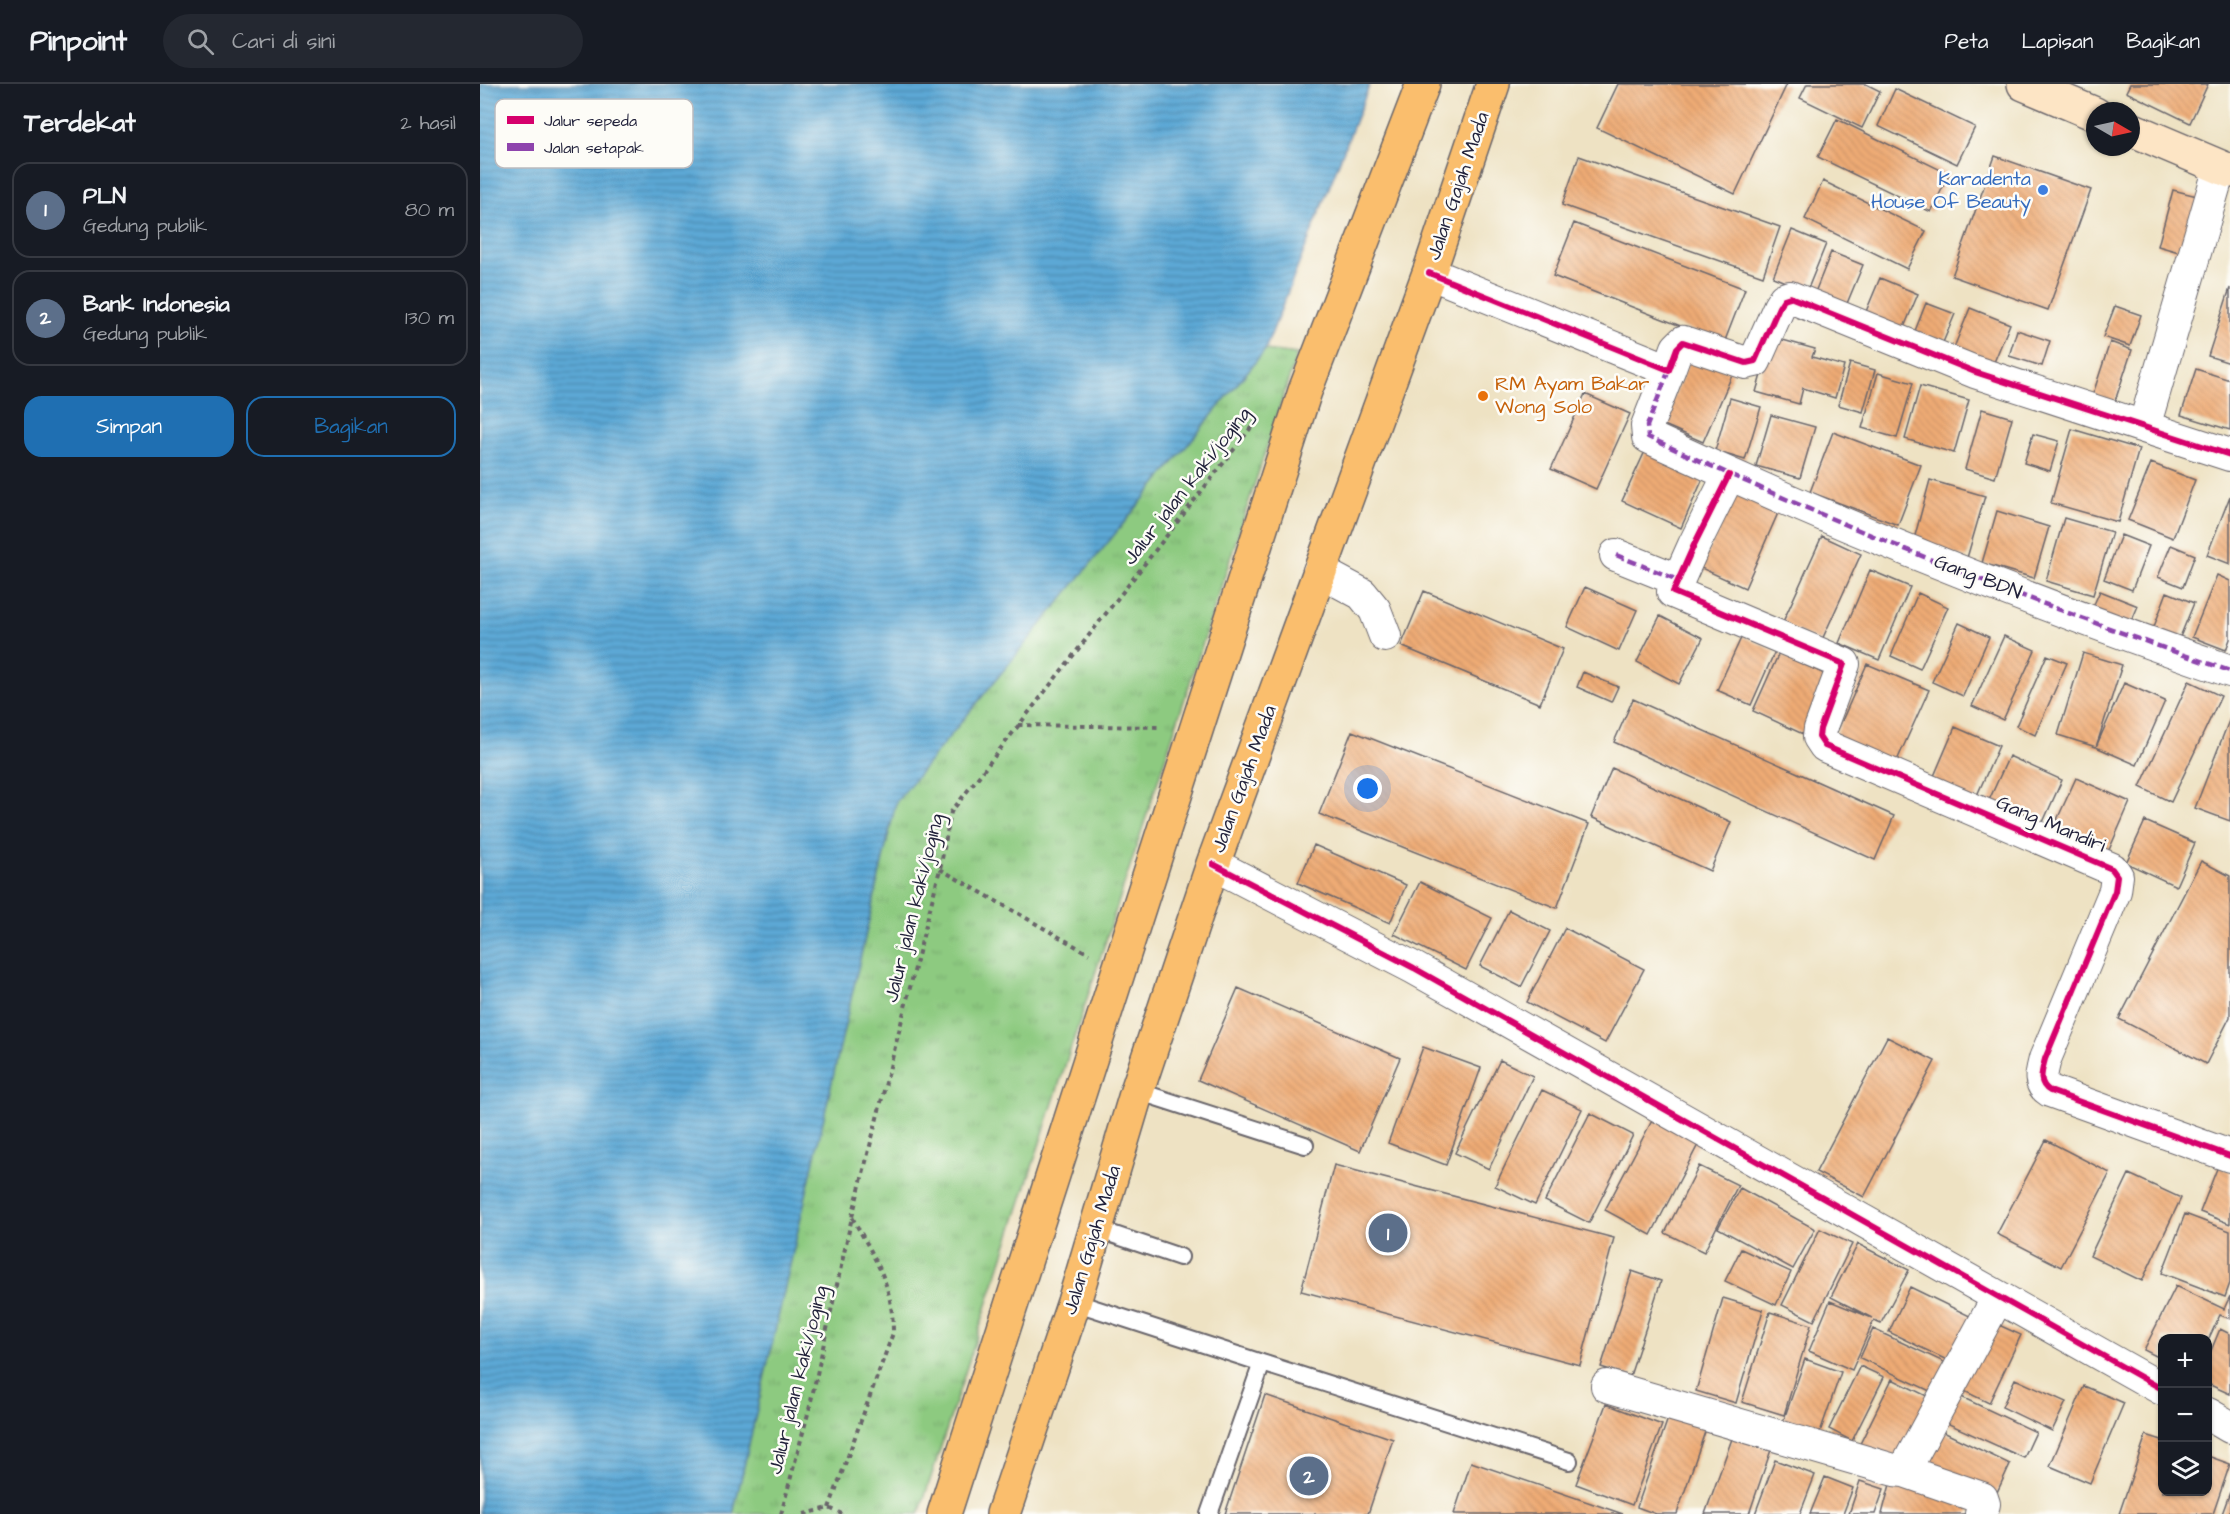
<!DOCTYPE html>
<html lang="id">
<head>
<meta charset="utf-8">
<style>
  body { margin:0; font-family:"Architects Daughter",sans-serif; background:#242831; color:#f1f3f6 }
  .controls { position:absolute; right:18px; bottom:18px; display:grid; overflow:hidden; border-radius:12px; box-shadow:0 2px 4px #0004 }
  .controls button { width:54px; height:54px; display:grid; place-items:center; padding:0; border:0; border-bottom:2px solid #363941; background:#171b24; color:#f1f3f6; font:30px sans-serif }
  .compass { position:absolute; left:1606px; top:18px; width:54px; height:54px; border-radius:50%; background:#171b24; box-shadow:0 2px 4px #0004; rotate:99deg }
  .you { position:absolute; left:888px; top:705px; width:21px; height:21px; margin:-15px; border:4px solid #fff; border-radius:50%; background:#1a73e8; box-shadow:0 0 0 9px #1a73e833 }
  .badge { display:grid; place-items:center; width:39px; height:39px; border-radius:50%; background:#1f6fb2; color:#fff; font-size:20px; font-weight:700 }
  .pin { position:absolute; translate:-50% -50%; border:3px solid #fff; box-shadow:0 2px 6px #0006 }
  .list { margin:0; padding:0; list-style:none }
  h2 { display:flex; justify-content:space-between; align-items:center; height:78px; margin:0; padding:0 24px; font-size:26px }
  h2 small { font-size:20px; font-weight:400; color:#9ea1a6 }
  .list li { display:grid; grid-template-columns:39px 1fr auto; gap:18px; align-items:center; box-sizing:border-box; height:96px; margin:0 12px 12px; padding:0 12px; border:2px solid #363941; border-radius:18px }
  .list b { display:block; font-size:22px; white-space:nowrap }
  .list p { margin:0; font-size:20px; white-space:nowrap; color:#9ea1a6 }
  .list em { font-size:20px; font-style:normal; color:#9ea1a6 }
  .actions { display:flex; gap:12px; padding:18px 24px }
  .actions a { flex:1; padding:14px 0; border:2px solid #1f6fb2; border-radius:18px; text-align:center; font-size:21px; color:#1f6fb2 }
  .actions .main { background:#1f6fb2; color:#fff }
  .icon { flex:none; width:33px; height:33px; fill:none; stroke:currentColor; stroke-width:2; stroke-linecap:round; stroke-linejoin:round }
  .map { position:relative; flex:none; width:1750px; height:1430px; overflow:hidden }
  header { display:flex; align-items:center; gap:36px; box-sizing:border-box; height:84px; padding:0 30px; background:#171b24; border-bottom:2px solid #363941 }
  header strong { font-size:28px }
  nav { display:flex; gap:33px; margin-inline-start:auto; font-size:21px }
  .search { width:420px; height:54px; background:#242831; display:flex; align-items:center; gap:15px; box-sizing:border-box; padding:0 21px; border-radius:33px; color:#9ea1a6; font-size:22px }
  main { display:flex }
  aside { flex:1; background:#171b24 }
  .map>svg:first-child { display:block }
</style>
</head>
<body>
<header>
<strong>Pinpoint</strong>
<div class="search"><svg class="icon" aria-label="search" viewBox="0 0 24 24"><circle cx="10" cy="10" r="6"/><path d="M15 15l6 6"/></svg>Cari di sini</div>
<nav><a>Peta</a><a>Lapisan</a><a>Bagikan</a></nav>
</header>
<main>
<aside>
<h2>Terdekat<small>2 hasil</small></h2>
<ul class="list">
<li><span class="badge" style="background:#5c6f8a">1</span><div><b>PLN</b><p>Gedung publik</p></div><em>80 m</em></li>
<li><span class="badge" style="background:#5c6f8a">2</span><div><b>Bank Indonesia</b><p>Gedung publik</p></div><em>130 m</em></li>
</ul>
<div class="actions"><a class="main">Simpan</a><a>Bagikan</a></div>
</aside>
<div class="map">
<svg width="1750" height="1430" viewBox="0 0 1750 1430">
  <defs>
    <pattern id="park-tufts" width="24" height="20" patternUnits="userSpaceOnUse" patternTransform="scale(1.5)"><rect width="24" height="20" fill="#8dca80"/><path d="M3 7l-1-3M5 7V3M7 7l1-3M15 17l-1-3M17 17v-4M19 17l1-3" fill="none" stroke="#79ad70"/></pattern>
    <pattern id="water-rules" width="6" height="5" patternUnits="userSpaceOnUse" patternTransform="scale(1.5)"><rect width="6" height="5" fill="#5ca8d5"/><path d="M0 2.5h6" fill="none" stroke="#4c88ae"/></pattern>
    <pattern id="building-back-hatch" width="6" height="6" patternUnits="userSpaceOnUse" patternTransform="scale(1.5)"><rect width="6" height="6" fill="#eeab75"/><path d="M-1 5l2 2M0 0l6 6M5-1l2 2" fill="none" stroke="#cc9366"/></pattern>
  </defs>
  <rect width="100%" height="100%" fill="#fdfcf7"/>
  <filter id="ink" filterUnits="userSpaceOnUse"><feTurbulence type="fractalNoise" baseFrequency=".0167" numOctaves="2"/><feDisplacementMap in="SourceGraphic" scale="12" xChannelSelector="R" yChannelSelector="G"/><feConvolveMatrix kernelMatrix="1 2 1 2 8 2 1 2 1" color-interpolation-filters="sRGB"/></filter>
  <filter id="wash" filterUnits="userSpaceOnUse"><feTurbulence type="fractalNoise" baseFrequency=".008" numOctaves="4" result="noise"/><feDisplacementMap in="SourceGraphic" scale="24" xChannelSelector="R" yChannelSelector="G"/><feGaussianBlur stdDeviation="1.35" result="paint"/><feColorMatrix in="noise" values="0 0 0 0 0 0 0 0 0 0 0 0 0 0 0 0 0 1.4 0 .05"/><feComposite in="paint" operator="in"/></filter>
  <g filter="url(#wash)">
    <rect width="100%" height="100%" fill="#eee2c3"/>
    <path fill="url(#park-tufts)" stroke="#58765e" stroke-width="1.5" d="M785,266L817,270L439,1430H253L416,718Z"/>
    <path fill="url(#water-rules)" stroke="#3f6588" stroke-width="1.5" d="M0,0H890L785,266L416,718L253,1430H0Z"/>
    <g id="blocks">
      <path fill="url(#building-back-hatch)" d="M1138,0H1307L1255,110L1117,44Z
        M1327,0H1386L1400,7L1382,44L1320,14Z
        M1650,0H1728L1710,39L1646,8Z
        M1415,5L1495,43L1477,80L1398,42Z
        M1357,35L1469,90L1451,128L1338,73Z
        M1099,72L1300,143L1283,192L1082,121Z
        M1515,72L1611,106L1568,226L1472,192Z
        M1343,97L1446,147L1427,185L1325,135Z
        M1693,106L1725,114L1709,171L1678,162Z
        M1094,139L1265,205L1244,259L1073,192Z
        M1312,146L1346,160L1327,207L1293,193Z
        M1351,168L1383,181L1363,229L1332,216Z
        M1400,194L1438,210L1420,253L1382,237Z
        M1750,204V279L1728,272Z
        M1446,219L1475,230L1459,268L1431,257Z
        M1635,222L1661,231L1650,262L1623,253Z
        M1490,224L1530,240L1512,283L1473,266Z
        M1537,246L1570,257L1562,282L1529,272Z
        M1292,253L1335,265L1332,273L1364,282L1355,314L1323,304L1319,320L1276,308Z
        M1630,258L1652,266L1634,320L1612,313Z
        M1212,270L1253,289L1223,358L1182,340Z
        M1370,279L1395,286L1383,328L1358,321Z
        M1716,285L1750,296V346L1701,331Z
        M1398,289L1433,299L1417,354L1382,344Z
        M1440,302L1489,316L1474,369L1425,355Z
        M1105,310L1150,330L1116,405L1071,385Z
        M1250,314L1281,323L1265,376L1235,367Z
        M1502,325L1532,334L1515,394L1485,385Z
        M1291,331L1335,343L1320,394L1276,382Z
        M1592,345L1659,365L1638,438L1571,419Z
        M1353,348L1441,381L1418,441L1330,408Z
        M1553,350L1579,357L1570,387L1544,379Z
        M1167,363L1225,390L1201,444L1142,417Z
        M1671,379L1715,396L1693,454L1648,436Z
        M1450,396L1505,412L1487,474L1433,459Z
        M1255,409L1298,429L1265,504L1221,484Z
        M1750,412V480L1727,471Z
        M1517,427L1569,443L1554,494L1502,479Z
        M1584,434L1632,448L1613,511L1566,497Z
        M1641,451L1669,462L1652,506L1624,495Z
        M1342,452L1381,470L1341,558L1302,540Z
        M1691,461L1715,471L1703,503L1678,493Z
        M1390,486L1430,503L1399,576L1359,559Z
        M1737,491L1750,497V555L1746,566L1712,553Z
        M1105,503L1157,526L1139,567L1087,543Z
        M944,507L1083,565L1060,620L921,562Z
        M1620,507L1658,522L1649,543L1611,527Z
        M1687,508L1714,519L1698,558L1672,548Z
        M1438,509L1468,523L1440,585L1411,572Z
        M1180,532L1223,554L1199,600L1157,578Z
        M1479,539L1509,553L1483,612L1452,598Z
        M1262,552L1295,567L1271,621L1237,606Z
        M1524,552L1555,566L1523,636L1492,622Z
        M1299,569L1351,593L1325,651L1273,627Z
        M1603,569L1642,581L1616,663L1578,651Z
        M1567,571L1587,579L1555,651L1536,642Z
        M1387,580L1449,606L1415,681L1354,655Z
        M1103,588L1138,603L1131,618L1097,603Z
        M1709,597L1741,612L1691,718L1660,703Z
        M1644,599L1685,617L1657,681L1616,663Z
        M1153,615L1414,732L1395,776L1134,658Z
        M1750,634V737L1715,724Z
        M1475,643L1519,662L1494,718L1451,699Z
        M872,647L1109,740L1077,824L839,730Z
        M1529,672L1582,696L1559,747L1506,723Z
        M1132,684L1251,738L1230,787L1111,733Z
        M1596,694L1650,718L1625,775L1570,751Z
        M1665,737L1715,759L1696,802L1646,779Z
        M834,761L926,801L910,839L818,799Z
        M1721,777L1750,792V933L1726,980L1639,935Z
        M940,798L1012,834L986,886L914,850Z
        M1029,826L1070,847L1041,903L1000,882Z
        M1085,844L1164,885L1125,959L1047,918Z
        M758,904L920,974L880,1067L718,996Z
        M1407,953L1455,977L1384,1113L1336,1088Z
        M943,963L1001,984L966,1081L908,1059Z
        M1020,976L1053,992L1009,1085L975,1069Z
        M1062,1006L1102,1025L1055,1121L1015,1102Z
        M1110,1029L1153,1051L1109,1139L1065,1117Z
        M1176,1029L1222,1053L1171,1151L1125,1126Z
        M1566,1056L1630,1089L1581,1183L1517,1150Z
        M854,1081L1134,1154L1100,1281L821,1207Z
        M1219,1082L1258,1101L1224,1168L1185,1149Z
        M1738,1082L1750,1087V1140L1720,1128Z
        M1649,1090L1701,1114L1662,1197L1610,1172Z
        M1260,1104L1335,1145L1313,1185L1238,1144Z
        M1705,1130L1750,1147V1199L1745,1213L1682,1189Z
        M1340,1145L1372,1160L1334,1237L1302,1221Z
        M1378,1160L1429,1186L1401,1239L1394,1236L1372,1286L1329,1267L1350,1217L1392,1234L1351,1213Z
        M1261,1165L1311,1188L1296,1221L1245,1197Z
        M1152,1187L1181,1197L1150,1292L1121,1283Z
        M1696,1202L1744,1225L1750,1212V1235L1740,1231L1729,1254H1682V1275L1664,1266Z
        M1430,1203L1498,1236L1477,1281L1409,1248Z
        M1243,1214L1283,1226L1256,1319L1216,1307Z
        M1290,1228L1331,1241L1304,1331L1262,1318Z
        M1510,1237L1541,1251L1509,1319L1478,1304Z
        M1393,1245L1466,1279L1452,1308L1380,1274Z
        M1740,1245L1750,1250V1310L1728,1300V1274Z
        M1325,1275L1361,1288L1339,1351L1303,1338Z
        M1380,1282L1404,1293L1372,1357L1349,1345Z
        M1412,1295L1453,1315L1420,1384L1378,1364Z
        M1535,1295L1586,1318L1572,1347L1522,1323Z
        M1604,1302L1644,1319L1610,1399L1570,1382Z
        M1473,1309L1556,1348L1544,1374L1460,1336Z
        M785,1311L913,1355L888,1430H745Z
        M1126,1320L1182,1341L1152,1421L1096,1400Z
        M1192,1323L1229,1336L1197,1430H1176L1157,1423Z
        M1451,1342L1530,1380L1513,1417L1433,1379Z
        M1666,1351L1682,1356V1408H1728V1372L1750,1380L1733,1430H1639Z
        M1253,1352L1291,1366L1269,1430H1225Z
        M1295,1376L1335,1391L1320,1430H1275Z
        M991,1378L1143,1430H974Z
        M1345,1393L1373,1404L1363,1430H1330Z
        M1412,1393L1493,1414L1489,1430H1402Z
        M1380,1397L1404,1405L1395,1430H1369Z
        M1750,1408V1430H1742Z"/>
    </g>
  </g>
  <g filter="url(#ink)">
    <use href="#blocks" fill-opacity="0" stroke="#69656b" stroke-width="1.5"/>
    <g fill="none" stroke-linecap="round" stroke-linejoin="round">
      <defs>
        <path id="lane" d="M657,1007L825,1061
          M617,1145L700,1173
          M594,1218L782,1279L729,1430
          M782,1279L1089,1377"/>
        <path id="street" d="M949,189L1189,286L1197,264L1203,258L1266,279L1275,277L1299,223L1304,215L1310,213L1495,288L1750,371
          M1189,286L1167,342L1168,353C1357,441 1552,519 1750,587
          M1664,343L1740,83
          M1249,391L1214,461L1193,508L1364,580L1340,645L1339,653L1345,662L1632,785L1637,792L1635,807L1565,975C1562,988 1557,999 1570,1007L1750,1072
          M1136,471L1198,496
          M839,487L882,510L895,526L905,552
          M733,780L934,884L1682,1305
          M1127,1302L1414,1386L1424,1387L1518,1213
          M1728,1330L1750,1343
          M1424,1387L1502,1414L1504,1420L1501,1430"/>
        <path id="secondary" d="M1544,0L1615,30
          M1651,45L1750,87"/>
        <path id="highway" d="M464,1430L825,307L943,0
          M523,1430L594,1218L657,1007L733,780L949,189L1013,0"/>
      </defs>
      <use href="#lane" stroke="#69656b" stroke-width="20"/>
      <use href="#street" stroke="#69656b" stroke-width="34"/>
      <use href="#secondary" stroke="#69656b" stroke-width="36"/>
      <use href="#highway" stroke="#69656b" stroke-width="36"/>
      <path stroke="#69656b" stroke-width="4" stroke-dasharray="4.5 4.5" stroke-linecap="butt" d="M538,641L682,643
        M460,785L609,870
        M349,1424L413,1249C413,1199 395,1175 372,1133
        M301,1430L329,1326L372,1133L460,785L471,728L777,336
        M324,1430L349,1424L362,1430"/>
      <use href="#lane" stroke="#fff" stroke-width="16"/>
      <use href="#street" stroke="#fff" stroke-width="32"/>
      <use href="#secondary" stroke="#fde5c5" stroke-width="33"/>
      <use href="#highway" stroke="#fabe6d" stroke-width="33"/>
      <path stroke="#8e44ad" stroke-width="4.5" stroke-dasharray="9 4.5" stroke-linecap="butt" d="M1189,286L1167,342L1168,353C1357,441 1552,519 1750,587
        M1136,471L1198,496"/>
      <defs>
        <path id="cycleway" d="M949,189L1189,286L1197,264L1203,258L1266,279L1275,277L1299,223L1304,215L1310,213L1495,288L1750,371
          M1249,391L1214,461L1193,508L1364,580L1340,645L1339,653L1345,662L1632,785L1637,792L1635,807L1565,975C1562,988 1557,999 1570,1007L1750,1072
          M733,780L934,884L1682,1305"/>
      </defs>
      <use href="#cycleway" stroke="#fdfcf7" stroke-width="10"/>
      <use href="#cycleway" stroke="#d6006c" stroke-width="6"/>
    </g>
  </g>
  <circle fill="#3f7fe0" stroke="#fdfcf7" stroke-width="2" cx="1563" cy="106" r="6"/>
  <circle fill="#e8710a" stroke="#fdfcf7" stroke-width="2" cx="1003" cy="312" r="6"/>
  <g text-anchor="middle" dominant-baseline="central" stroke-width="5" stroke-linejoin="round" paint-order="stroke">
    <g font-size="20" fill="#366cbe" stroke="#fdfcf7" text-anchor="end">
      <text x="1551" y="95">Karadenta<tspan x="1551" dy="23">House Of Beauty</tspan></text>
    </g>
    <g font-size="20" fill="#22223b" stroke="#fdfcf7">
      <text transform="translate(978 102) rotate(-71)">Jalan Gajah Mada</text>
      <text transform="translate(707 402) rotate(-52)">Jalur jalan kaki/joging</text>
      <text transform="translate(1498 493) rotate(21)">Gang BDN</text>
      <text transform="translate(764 695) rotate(-70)">Jalan Gajah Mada</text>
      <text transform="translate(1571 740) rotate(23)">Gang Mandiri</text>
      <text transform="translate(434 824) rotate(-76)">Jalur jalan kaki/joging</text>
      <text transform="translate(612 1156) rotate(-73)">Jalan Gajah Mada</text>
      <text transform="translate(318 1296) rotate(-76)">Jalur jalan kaki/joging</text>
    </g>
    <g font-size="20" fill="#c56008" stroke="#fdfcf7" text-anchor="start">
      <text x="1015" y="300">RM Ayam Bakar<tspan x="1015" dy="23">Wong Solo</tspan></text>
    </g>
  </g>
  <rect x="15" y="15" width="198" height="69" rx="9" fill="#fdfcf7" stroke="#bbbbbf" stroke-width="1.5"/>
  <rect x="27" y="32" width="27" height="8" fill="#d6006c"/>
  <rect x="27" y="59" width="27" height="8" fill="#8e44ad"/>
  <g font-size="16" fill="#22223b">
    <text x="64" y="42">Jalur sepeda</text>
    <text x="64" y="69">Jalan setapak</text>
  </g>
</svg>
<div class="controls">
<button>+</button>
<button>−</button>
<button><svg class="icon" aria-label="layers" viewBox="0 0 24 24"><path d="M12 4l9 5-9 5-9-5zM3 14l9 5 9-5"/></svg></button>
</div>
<svg class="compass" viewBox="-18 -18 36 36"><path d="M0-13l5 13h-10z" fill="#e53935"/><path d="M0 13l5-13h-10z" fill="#9ea1a6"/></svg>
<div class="you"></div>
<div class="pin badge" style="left:908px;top:1149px;background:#5c6f8a">1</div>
<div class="pin badge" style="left:829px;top:1392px;background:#5c6f8a">2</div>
</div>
</main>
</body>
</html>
